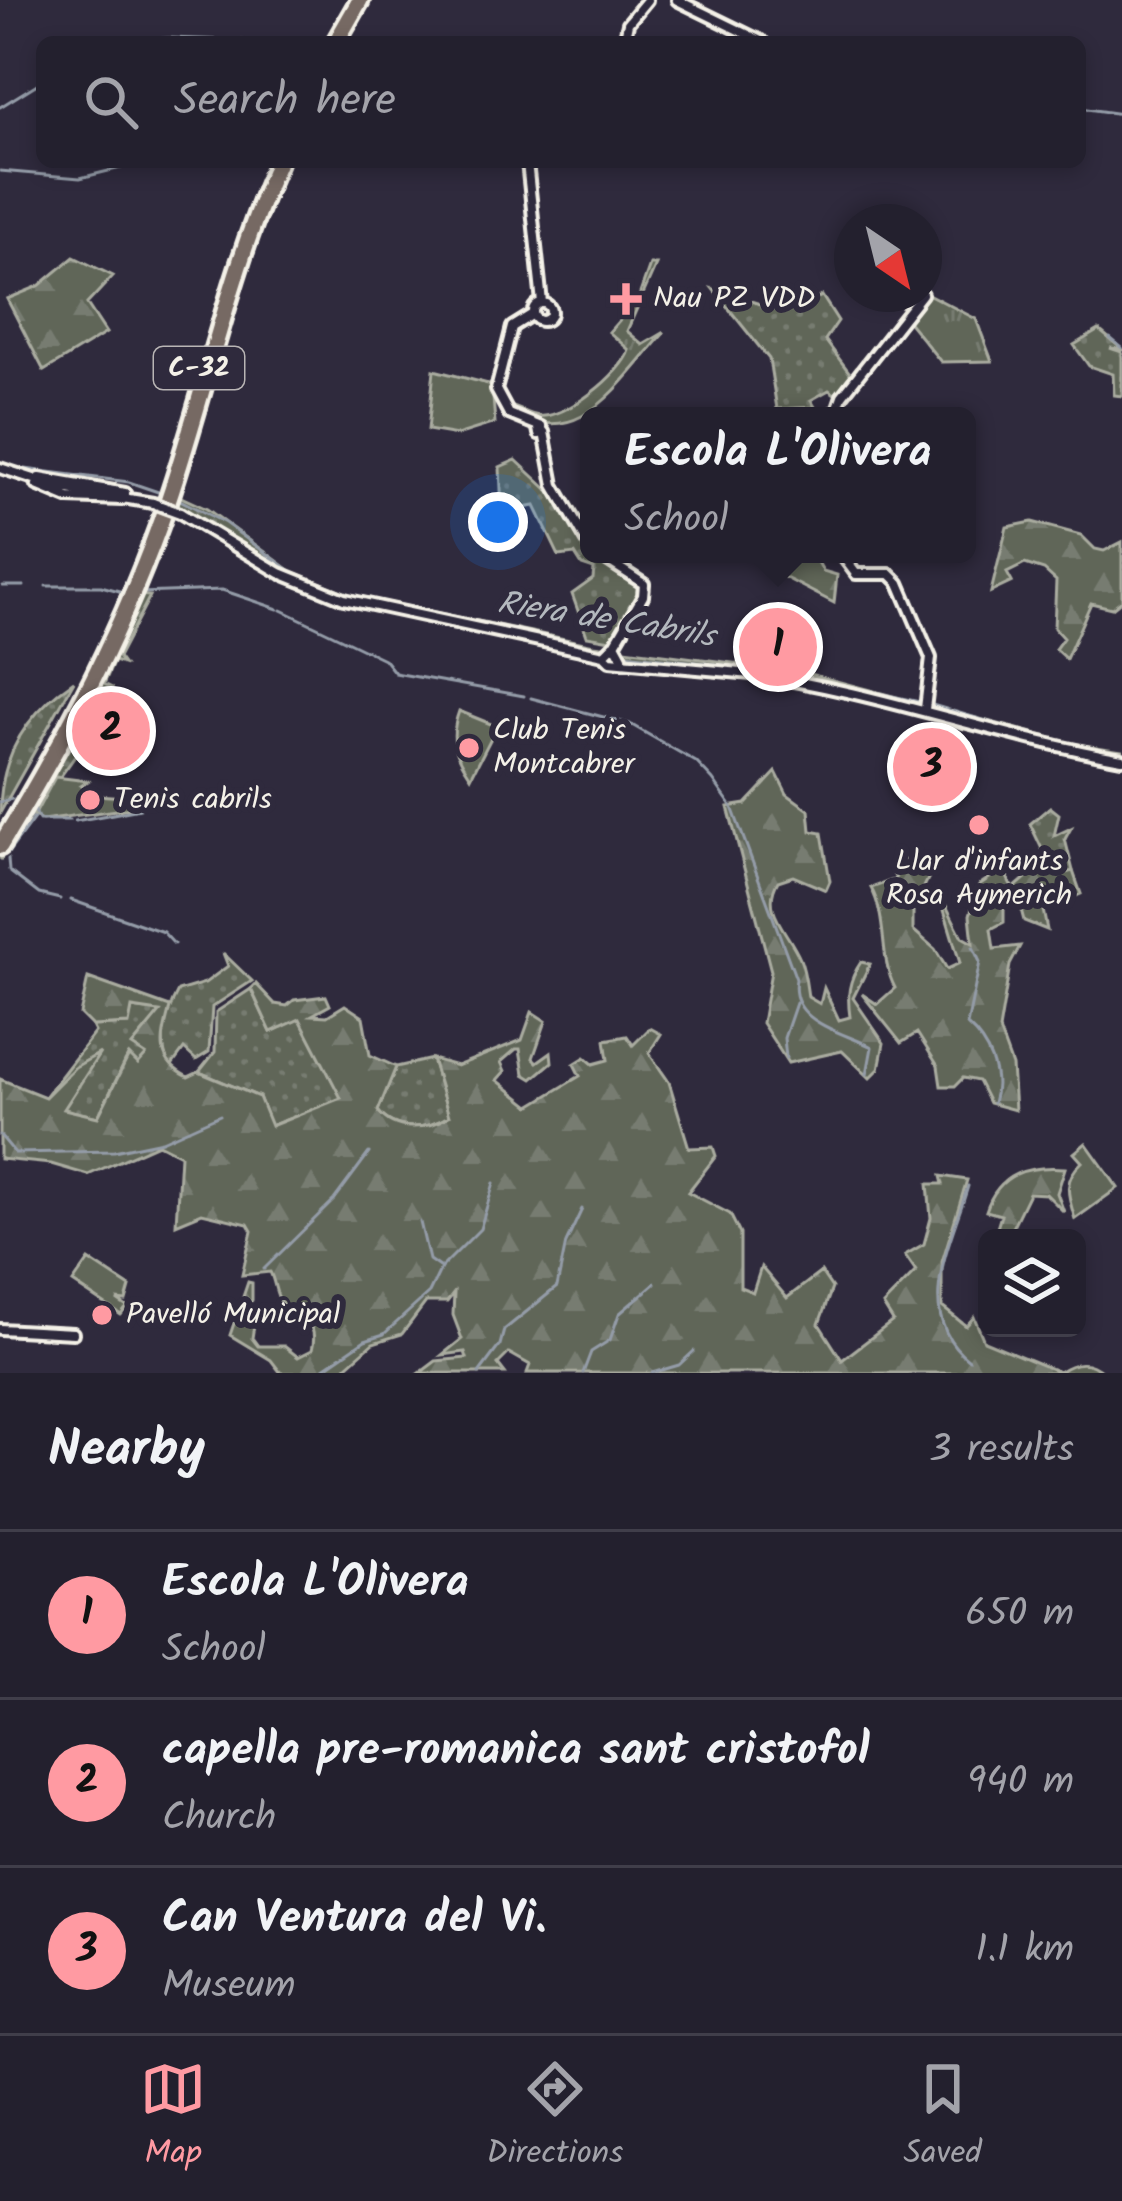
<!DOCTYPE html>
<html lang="en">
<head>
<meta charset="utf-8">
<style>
  body { margin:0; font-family:Kalam,sans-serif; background:#2f2d3a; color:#f1f3f6 }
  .controls { position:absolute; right:36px; bottom:36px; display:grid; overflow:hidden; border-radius:18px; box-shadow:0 6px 18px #0003 }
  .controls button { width:108px; height:108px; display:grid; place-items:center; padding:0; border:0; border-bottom:3px solid #403e4a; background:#23202e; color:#f1f3f6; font:60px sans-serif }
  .compass { position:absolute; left:834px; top:204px; width:108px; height:108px; border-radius:50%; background:#23202e; box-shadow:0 6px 18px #0003; rotate:145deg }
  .you { position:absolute; left:498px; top:522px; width:42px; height:42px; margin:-30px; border:9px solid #fff; border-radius:50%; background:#1a73e8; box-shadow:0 0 0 18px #1a73e833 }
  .badge { display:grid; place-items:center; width:78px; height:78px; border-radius:50%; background:#ff9aa2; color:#111; font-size:39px; font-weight:700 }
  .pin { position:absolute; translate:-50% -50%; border:6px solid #fff; box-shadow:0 3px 12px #0006 }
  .popup { position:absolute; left:580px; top:407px; width:396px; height:156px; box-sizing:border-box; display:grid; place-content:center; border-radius:18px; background:#23202e; filter:drop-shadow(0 3px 9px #0005); font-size:39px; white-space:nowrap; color:#a3a3aa }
  .popup b { font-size:45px; color:#f1f3f6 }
  .popup::after { content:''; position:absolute; left:50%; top:100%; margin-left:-24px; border:24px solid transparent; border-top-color:#23202e }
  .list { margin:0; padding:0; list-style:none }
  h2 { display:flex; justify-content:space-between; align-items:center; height:156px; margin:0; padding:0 48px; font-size:51px }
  h2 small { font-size:39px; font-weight:400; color:#a3a3aa }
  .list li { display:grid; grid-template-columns:78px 1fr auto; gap:36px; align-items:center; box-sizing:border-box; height:168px; padding:0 48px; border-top:3px solid #403e4a }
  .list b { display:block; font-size:45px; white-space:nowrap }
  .list p { margin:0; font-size:39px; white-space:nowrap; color:#a3a3aa }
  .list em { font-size:39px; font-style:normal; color:#a3a3aa }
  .icon { flex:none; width:66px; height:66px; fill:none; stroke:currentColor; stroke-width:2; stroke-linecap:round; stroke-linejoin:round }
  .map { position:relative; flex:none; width:1122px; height:1373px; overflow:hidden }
  .search { position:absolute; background:#23202e; box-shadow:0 6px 18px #0003; left:36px; right:36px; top:36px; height:132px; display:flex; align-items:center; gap:30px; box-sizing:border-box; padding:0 42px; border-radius:18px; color:#a3a3aa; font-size:45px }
  .sheet { height:660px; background:#23202e }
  nav { display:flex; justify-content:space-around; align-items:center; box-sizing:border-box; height:168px; border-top:3px solid #403e4a; background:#23202e; font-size:33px; color:#a3a3aa }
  nav a { display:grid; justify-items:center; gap:6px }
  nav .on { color:#ff9aa2 }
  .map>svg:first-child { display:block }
</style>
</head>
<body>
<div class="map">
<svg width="1122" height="1373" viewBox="0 0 1122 1373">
  <defs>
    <pattern id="grass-dots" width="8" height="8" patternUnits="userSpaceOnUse" patternTransform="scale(3)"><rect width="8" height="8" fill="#606659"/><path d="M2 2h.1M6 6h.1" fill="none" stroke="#777c71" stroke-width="1.8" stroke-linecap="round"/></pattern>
    <pattern id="forest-firs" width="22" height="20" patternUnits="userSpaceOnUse" patternTransform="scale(3)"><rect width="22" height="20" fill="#606659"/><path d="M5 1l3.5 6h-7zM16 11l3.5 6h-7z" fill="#777c71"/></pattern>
    <pattern id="park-tufts" width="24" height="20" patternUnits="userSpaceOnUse" patternTransform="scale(3)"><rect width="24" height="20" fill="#606659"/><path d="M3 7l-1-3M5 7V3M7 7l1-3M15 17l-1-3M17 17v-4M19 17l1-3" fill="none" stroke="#777c71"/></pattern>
  </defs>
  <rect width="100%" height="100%" fill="#2f2a3d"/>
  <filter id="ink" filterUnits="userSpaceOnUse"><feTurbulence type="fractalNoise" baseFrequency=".00833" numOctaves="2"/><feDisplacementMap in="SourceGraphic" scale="24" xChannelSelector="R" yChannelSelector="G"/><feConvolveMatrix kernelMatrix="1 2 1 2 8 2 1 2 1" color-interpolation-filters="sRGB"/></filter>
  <g filter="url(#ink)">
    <path fill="url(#grass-dots)" stroke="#aaaca0" stroke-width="3" d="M713,289L785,312L822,296L838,321L825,340L852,376L835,394L829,390L811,400L815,407L777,409L769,359Z
      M1099,330L1122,349L1110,348L1122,352V396L1114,395L1113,374L1089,366L1074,345Z
      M516,460L547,489L550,477L589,554L641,587L611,640L587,636L572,594L593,579L594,569L582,565L575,554L559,556L535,506L502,512L500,467Z
      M179,496L207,509L291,571L352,595L594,645L802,672L1071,743L1122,751V756L791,677L629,659L353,600L282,570L175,509Z
      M138,595L150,596L118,657L123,664L114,661L104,684L112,688L86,741L0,860Z
      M74,681L0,813C0,756 26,713 74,681Z
      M1050,807L1059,814L1054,836L1071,828L1065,839L1073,871L1066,875L1042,864L1044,853L1030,824Z
      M223,953L252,981L212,1007L209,1052L196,1060L184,1049L170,1068C157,1040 164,1017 178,991L205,983L228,966Z
      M251,989L271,1032L300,1018L342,1099L270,1126L259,1097L199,1072L215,1052L216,1012Z
      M132,1008L161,1012L133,1046L147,1055L138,1065L128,1056L98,1117L63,1109L98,1055L45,1097L95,1032L92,1026L128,1024Z
      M432,1059L449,1116C427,1130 395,1133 378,1111L396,1067Z"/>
    <path fill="url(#forest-firs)" stroke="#aaaca0" stroke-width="3" d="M74,257L113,276L87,304L106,333L44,371L7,299L39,286Z
      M1032,522L1081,535L1095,549L1104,551L1122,542V600L1112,608L1091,603L1066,659L1055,649L1063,638L1054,628L1056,581L1044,570L1025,564L1007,573L1012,582L991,592L1007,527Z
      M791,554H824L818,562L823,571L837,575L834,603L778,574Z
      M776,772L787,794L809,810L811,831L822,833L830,881L826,890L793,876L778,881C760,911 788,930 800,959C805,971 806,984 808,997L820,1004L824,988L839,1020L850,1017C847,996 848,981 861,962L870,964L853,998L884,1043L879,1069L870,1078L842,1051L788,1063L762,1023L771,971L728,807L746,804Z
      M898,860H919L932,871L913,909V930L935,949L947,969L960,963L938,890L962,937L973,943L970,915L979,885L1009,865L1015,868L1007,877L1013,889L1042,864L1062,874L1073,871L1081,894L1043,910L1047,930L1024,921L1018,898L1004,904V922L991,929L994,949L1020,946L1010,965L999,1030L1012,1066L1015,1110L989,1103L978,1081L963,1078L955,1086H941L938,1066L917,1033L901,1043L862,994L877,1004L895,988C879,958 888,919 871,888L896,879L890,867Z
      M88,978L170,1007C162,1039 154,1060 188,1077L199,1072L259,1097L271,1126L341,1098L300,1019L271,1032L251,989L256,984L275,1004L287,1006L294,1000L326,996L330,1005L312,1015L327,1016L345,1005L363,1017L370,1055L396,1067L378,1111C395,1133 427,1130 449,1116L432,1059L457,1066L522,1040L532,1012L546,1021L533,1058L537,1062L551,1052L552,1062L532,1079L524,1074L520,1049H516L501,1062L505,1071L497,1080L530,1106L580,1076L574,1064L585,1057L593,1064L608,1060L605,1040L627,1036L633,1045L650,1028L661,1034L649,1053L669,1082L689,1148L713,1147L716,1156L688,1192L730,1214L740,1234V1287L753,1292L761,1267L787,1298L821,1272L832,1288L819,1324L842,1360L893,1321L883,1305L916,1271L905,1255L924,1244L931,1218L928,1184H943L941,1176L967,1180L942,1262V1307L966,1326L974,1317L984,1341L1059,1372C1073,1362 1089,1359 1103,1373H527L530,1365L509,1353L498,1364L505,1373H420L436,1361L467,1358L465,1352L442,1355L462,1339L453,1315L454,1293L447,1302H426L402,1334L373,1343L339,1373H281L271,1360L230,1335L248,1282L252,1283V1300L239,1320L254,1325L252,1338L258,1346H284L298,1357L312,1350C320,1318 298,1321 281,1302C275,1294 275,1281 270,1272L242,1275L252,1231L248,1224L202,1213L176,1224L180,1155L158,1144L88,1175L51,1164L0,1159V1079L45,1097L75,1067L100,1053L64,1109L98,1117L129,1055L138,1064L146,1055L132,1046L160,1012L132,1008L129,1024L92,1026L80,1014Z
      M1065,1168L1057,1193L1064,1212L1046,1194L1029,1193L1007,1238H994L1001,1215L986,1211C998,1173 1028,1165 1065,1168Z"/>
    <path fill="url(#park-tufts)" stroke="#aaaca0" stroke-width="3" d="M650,265H656L627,331L643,345L665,332C619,383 576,460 504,405C514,405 526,414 539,416C565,420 623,372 629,350L609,332L638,299Z
      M926,293L976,319L992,361L941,362L906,319Z"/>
    <path fill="#606659" stroke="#aaaca0" stroke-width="3" d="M434,370L492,385L495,423L457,435L428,430Z
      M459,711L491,724L494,732L471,777C457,756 448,741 459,711Z
      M55,777L88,781L81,786L96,795L140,798V807L42,820L34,816Z
      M1086,1143L1118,1188L1075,1219C1068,1196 1062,1180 1082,1162L1074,1153Z
      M89,1260L130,1287L126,1301L117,1300L127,1307L121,1315L73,1283Z"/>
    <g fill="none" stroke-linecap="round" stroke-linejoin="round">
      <path stroke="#949ca8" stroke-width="3" d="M106,42L168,38L293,42
        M0,107L42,81
        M1080,108L1122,114
        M173,162H186
        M0,171L80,178L145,162
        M1110,338L1122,348
        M9,467L129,482L164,494
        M174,497L225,523L296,575
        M3,586H24
        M46,586H101L123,592
        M321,586L351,597
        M139,593L222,590L278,609
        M282,610L384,659L395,673L524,696
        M625,654L777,671L929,704L1050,740
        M531,698L630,724L696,762L713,780L732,807L796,979C788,1023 844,1032 872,1047L867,1074
        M1076,746L1122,754
        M0,802L12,799
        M32,804L39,820H69
        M75,821L140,809
        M8,853L34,818
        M8,859L9,871L39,894L60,899
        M71,900L163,932L174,944
        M973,947L980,962L967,1025C989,1044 1002,1075 993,1103
        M786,1058L784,1038L796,1003
        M0,1135L15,1153L114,1151L162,1141L220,1115
        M968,1186C951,1244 911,1315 969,1360
        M420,1222L429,1260L439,1267
        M264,1269L334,1200L369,1153
        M0,1324L30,1325
        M36,1326L59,1327
        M317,1373L365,1340L384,1334L429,1293L441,1268L480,1229L494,1183
        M479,1373L500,1345L504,1330L557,1287L566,1243L582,1209
        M583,1373L591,1352L610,1340L619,1314L655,1283
        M652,1373L679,1365L694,1351"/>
      <defs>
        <path id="tertiary" d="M677,0L763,42
          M624,42L628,23L647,0
          M527,162L542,303
          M533 312a9 9 0 1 1 18 0a9 9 0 1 1-18 0Z
          M533,314L512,327L496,390L509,414L541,427
          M835,416L842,396L922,294
          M544,432L538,428L539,434L544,432L554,485L589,545
          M0,468L62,488L153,503
          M40,478L125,493
          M37,485L68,498L122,500
          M180,513L280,573L344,599L604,655L610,661L752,674
          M598,554L644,584L643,596L615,644
          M841,554L856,574H890L899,583L931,658L925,709
          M604,655L615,644L622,657
          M750,674C877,691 996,737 1122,759
          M0,1329L73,1333"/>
        <path id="motorway" d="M336,42L360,0
          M0,846C67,736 126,624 168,501C206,389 230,271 278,162"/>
      </defs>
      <use href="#tertiary" stroke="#f4f1e8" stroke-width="16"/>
      <use href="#motorway" stroke="#f4f1e8" stroke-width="24"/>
      <use href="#tertiary" stroke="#2f2a3d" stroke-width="8"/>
      <use href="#motorway" stroke="#766964" stroke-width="15"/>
      <defs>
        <path id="tertiary-bridge" d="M153,503L180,513"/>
      </defs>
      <use href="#tertiary-bridge" stroke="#f4f1e8" stroke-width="16" stroke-linecap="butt"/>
      <use href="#tertiary-bridge" stroke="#2f2a3d" stroke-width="8"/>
    </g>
  </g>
  <g fill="#ff9aa2" stroke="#2f2a3d" stroke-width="4.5">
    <path d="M620 281h12v12h12v12h-12v12h-12v-12h-12v-12h12z"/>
    <circle cx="469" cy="748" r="12"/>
    <circle cx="90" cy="800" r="12"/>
    <circle cx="979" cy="825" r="12"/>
    <circle cx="102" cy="1315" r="12"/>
  </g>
  <g text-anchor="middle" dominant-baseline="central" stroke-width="12" stroke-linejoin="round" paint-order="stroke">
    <rect fill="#2f2a3d" stroke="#b9b5b5" stroke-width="3" x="154" y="347" width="90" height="42" rx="9"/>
    <g font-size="27" font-weight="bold" fill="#f4f1e8">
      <text x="199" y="368">C-32</text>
    </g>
    <g font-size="30" fill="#f4f1e8" stroke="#2f2a3d" text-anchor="start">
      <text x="653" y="299">Nau PZ VDD</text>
      <text x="493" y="731">Club Tenis<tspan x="493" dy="34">Montcabrer</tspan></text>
      <text x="114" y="800">Tenis cabrils</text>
      <text x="979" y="862" text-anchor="middle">Llar d'infants<tspan x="979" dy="34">Rosa Aymerich</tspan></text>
      <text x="126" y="1315">Pavelló Municipal</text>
    </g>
    <g font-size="33" font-style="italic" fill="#b4b9be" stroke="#2f2a3d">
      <text transform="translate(606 621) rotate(9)">Riera de Cabrils</text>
    </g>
  </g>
</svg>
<div class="controls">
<button><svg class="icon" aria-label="layers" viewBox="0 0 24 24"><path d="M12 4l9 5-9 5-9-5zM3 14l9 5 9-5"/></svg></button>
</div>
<svg class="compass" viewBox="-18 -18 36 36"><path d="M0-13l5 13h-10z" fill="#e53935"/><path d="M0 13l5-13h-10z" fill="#a3a3aa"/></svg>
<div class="you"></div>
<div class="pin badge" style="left:778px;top:647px">1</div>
<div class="popup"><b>Escola L'Olivera</b>School</div>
<div class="pin badge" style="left:111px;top:731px">2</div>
<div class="pin badge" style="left:932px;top:767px">3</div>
<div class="search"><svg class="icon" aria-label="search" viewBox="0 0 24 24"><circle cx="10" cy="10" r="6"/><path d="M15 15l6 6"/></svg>Search here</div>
</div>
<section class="sheet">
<h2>Nearby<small>3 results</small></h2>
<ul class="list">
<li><span class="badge">1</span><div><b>Escola L'Olivera</b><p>School</p></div><em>650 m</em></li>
<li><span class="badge">2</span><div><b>capella pre-romanica sant cristofol</b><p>Church</p></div><em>940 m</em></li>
<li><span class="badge">3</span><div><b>Can Ventura del Vi.</b><p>Museum</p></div><em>1.1 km</em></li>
</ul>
</section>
<nav>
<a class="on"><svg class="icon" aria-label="map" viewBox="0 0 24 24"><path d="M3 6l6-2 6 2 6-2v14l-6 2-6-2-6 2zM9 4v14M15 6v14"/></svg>Map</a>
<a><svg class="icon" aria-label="directions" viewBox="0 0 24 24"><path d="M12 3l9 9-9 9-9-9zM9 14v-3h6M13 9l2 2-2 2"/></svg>Directions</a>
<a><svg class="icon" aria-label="saved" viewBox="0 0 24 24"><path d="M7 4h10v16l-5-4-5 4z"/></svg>Saved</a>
</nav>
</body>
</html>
